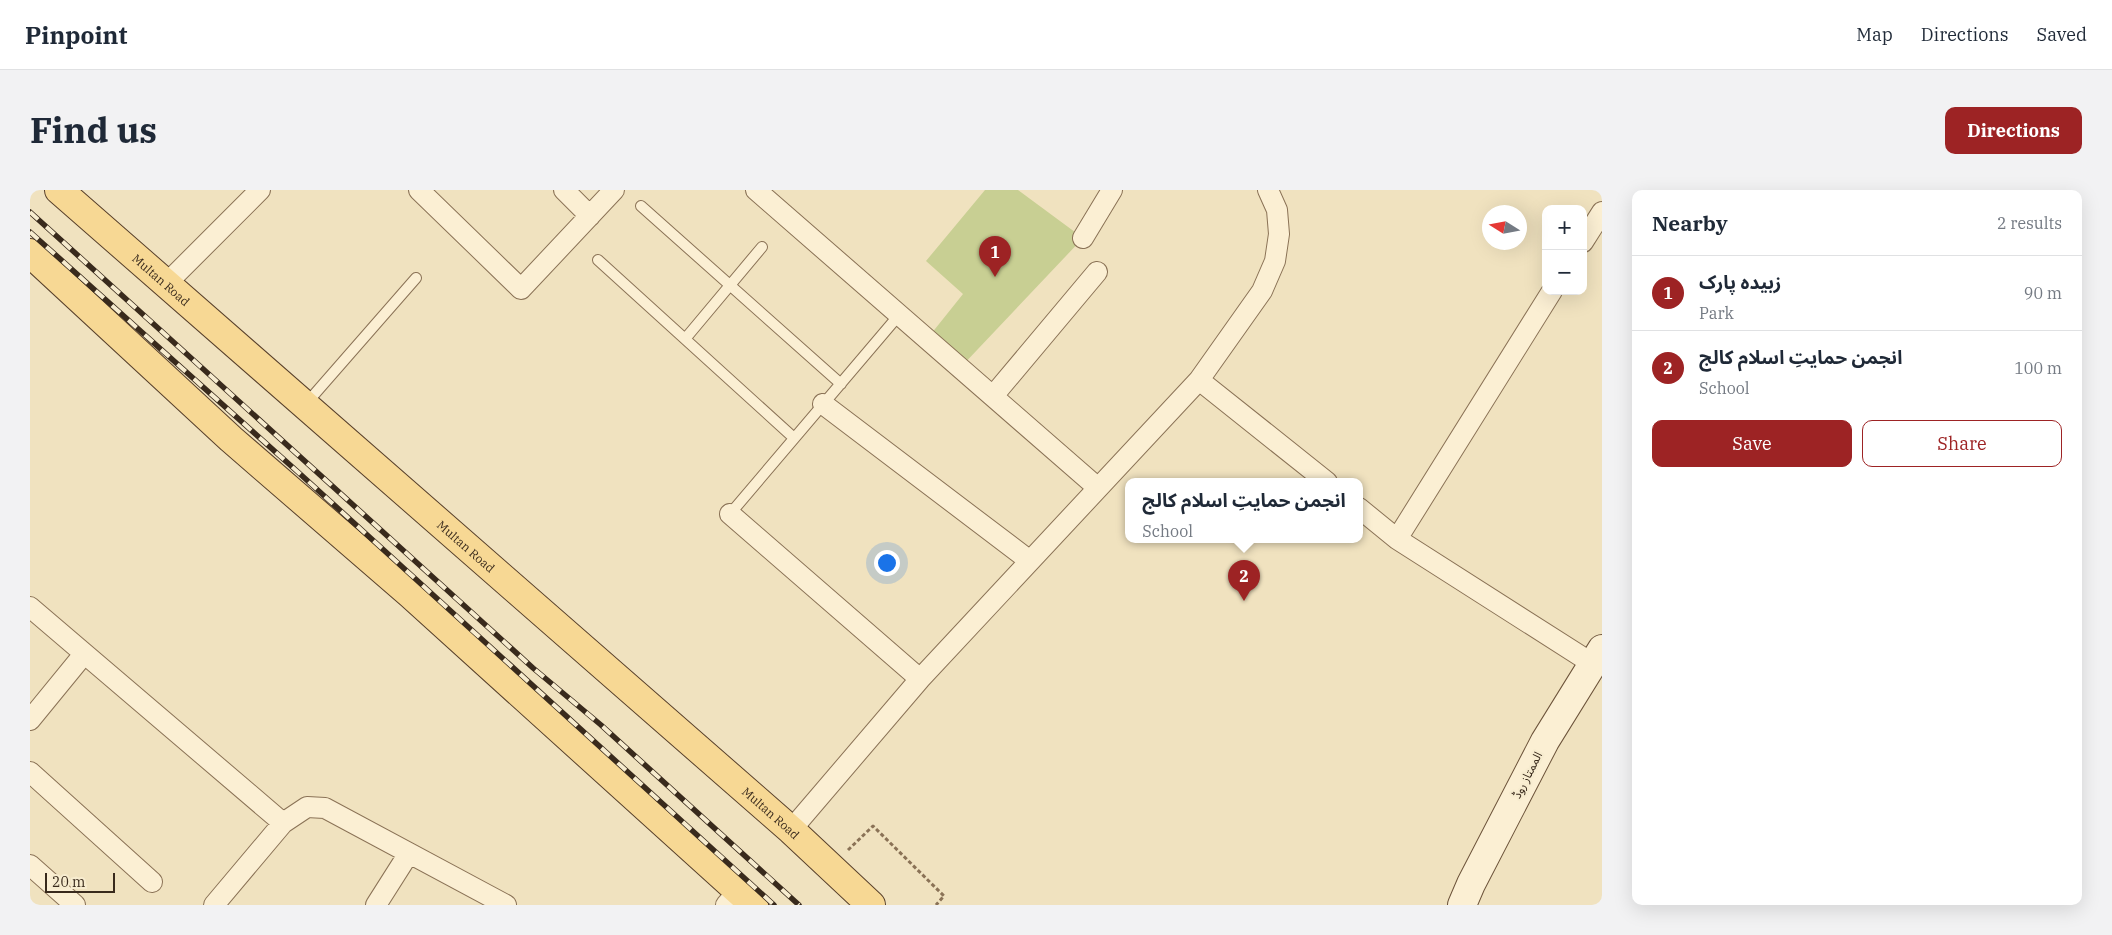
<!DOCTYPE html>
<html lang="en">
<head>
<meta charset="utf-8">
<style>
  body { margin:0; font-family:"IBM Plex Serif","Noto Sans Arabic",serif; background:#f2f2f3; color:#1f2937 }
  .controls { position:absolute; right:15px; top:15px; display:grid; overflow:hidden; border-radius:10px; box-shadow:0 5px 20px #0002 }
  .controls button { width:45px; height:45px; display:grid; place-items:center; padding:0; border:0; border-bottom:1px solid #e0e1e3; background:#fff; color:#1f2937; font:25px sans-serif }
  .compass { position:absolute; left:1452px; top:15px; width:45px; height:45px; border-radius:50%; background:#fff; box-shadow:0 5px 20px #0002; rotate:281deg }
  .scale { position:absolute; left:15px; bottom:12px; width:70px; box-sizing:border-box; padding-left:5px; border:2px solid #392a1c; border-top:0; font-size:14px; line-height:18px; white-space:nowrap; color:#392a1c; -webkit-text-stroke:4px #f7eccf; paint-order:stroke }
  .you { position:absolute; left:856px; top:372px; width:18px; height:18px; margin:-12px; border:4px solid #fff; border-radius:50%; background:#1a73e8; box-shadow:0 0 0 8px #1a73e833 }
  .badge { display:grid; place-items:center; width:32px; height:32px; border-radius:50%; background:#9d2324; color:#fff; font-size:16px; font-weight:700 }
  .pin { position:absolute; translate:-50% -41px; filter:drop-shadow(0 1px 2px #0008) }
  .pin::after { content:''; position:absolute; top:26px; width:18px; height:15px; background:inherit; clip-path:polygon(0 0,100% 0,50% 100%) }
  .popup { position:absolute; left:1095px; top:288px; width:238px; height:65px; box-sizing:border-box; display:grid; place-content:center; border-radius:10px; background:#fff; filter:drop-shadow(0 1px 4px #0005); font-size:16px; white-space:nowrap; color:#747a83 }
  .popup b { font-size:19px; color:#1f2937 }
  .popup::after { content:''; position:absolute; left:50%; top:100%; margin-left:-10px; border:10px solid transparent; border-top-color:#fff }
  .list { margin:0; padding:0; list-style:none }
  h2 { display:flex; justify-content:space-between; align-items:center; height:65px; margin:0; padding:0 20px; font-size:21px }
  h2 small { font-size:16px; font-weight:400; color:#747a83 }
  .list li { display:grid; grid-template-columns:32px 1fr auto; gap:15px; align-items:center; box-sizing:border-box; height:75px; padding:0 20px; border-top:1px solid #e0e1e3 }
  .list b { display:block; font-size:19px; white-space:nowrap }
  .list p { margin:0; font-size:16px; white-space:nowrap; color:#747a83 }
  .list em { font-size:16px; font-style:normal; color:#747a83 }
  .actions { display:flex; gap:10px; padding:15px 20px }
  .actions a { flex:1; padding:11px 0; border:1px solid #9d2324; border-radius:10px; text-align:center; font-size:18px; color:#9d2324 }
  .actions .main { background:#9d2324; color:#fff }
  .map { position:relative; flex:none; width:1572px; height:715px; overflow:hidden; border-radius:10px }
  header { display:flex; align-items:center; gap:30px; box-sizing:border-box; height:70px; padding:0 25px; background:#fff; border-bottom:1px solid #e0e1e3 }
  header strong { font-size:24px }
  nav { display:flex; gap:28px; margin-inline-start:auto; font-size:18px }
  .intro { display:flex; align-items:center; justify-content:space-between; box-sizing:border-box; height:120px; padding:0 30px }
  h1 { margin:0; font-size:35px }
  .button { padding:12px 22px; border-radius:10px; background:#9d2324; color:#fff; font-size:18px; font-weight:700 }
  main { display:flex; gap:30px; padding:0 30px }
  aside { flex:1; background:#fff; border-radius:10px; box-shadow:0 5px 20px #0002 }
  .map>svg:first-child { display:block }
</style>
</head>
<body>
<header>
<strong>Pinpoint</strong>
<nav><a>Map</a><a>Directions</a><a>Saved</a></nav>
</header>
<div class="intro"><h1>Find us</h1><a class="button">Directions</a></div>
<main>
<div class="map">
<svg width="1572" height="715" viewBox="0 0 1572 715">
  <rect width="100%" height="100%" fill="#f0e2bf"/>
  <path fill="#c8cf93" d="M955,0H988L1053,48L930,178L897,149L933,104L896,71Z"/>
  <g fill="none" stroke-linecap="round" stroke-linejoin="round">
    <defs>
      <path id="lane" d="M611,16L811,194
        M568,70L764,248
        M655,149L732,57
        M275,215L386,88
        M700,324L869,125"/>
      <path id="street" d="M389,0L491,99L584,0
        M534,0L560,26
        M726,0L1068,298
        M1053,48L1082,0
        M1553,52L1572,22
        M137,93L230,0
        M1169,190L1297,292
        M963,206L1067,82
        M793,214L1000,371
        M1329,318L1367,349L1563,474
        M700,324L890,489
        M1367,349L1522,101
        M0,417L253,633
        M0,530L54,464
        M0,582L122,692
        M761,640L890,489L1169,190L1232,101L1245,71L1249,44L1247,20L1238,0
        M0,675L45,715
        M184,715L253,633L277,617L295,618L476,715
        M346,715L379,663
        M696,715L709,700"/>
      <path id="secondary" d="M1432,715L1441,694L1515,551L1572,459"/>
      <g id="primary">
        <path id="s1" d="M29,0L761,640L841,715"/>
        <path d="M0,63L201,249L380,404L724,715"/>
      </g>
    </defs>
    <use href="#lane" stroke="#8a7256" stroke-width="12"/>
    <use href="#street" stroke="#8a7256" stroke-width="22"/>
    <use href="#secondary" stroke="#6c533a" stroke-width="30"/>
    <use href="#primary" stroke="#58402b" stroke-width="30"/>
    <path stroke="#8a7256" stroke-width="3" stroke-dasharray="4 2.5" stroke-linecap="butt" d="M818,660L843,636L914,706L906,715"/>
    <use href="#lane" stroke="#fbefd3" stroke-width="10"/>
    <use href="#street" stroke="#fbefd3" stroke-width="20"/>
    <use href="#secondary" stroke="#fbefd3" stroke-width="28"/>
    <use href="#primary" stroke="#f7d894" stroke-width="28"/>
    <defs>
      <path id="rail" d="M0,22L503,478L571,535L769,715
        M0,42L269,283L744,715"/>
    </defs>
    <use href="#rail" stroke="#392a1c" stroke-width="5.5"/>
    <use href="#rail" stroke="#f7eccf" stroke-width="4" stroke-dasharray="11" stroke-linecap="butt"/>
  </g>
  <g text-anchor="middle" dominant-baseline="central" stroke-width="4.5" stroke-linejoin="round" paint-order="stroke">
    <g font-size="12" fill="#392a1c" stroke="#f7eccf">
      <text stroke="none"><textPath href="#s1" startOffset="136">Multan Road</textPath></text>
      <text stroke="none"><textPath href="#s1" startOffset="541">Multan Road</textPath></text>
      <text transform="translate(1497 585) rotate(-63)">الممتاز روڈ</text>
      <text stroke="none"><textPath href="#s1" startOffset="946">Multan Road</textPath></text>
    </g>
  </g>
</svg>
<div class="controls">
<button>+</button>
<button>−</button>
</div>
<svg class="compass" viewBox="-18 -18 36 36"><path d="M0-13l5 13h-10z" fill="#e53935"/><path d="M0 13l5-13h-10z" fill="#747a83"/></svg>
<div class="scale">20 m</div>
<div class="you"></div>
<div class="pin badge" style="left:965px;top:87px">1</div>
<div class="pin badge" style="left:1214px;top:411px">2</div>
<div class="popup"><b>انجمن حمایتِ اسلام کالج</b>School</div>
</div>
<aside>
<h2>Nearby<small>2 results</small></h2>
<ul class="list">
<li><span class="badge">1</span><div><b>زبیدہ پارک</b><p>Park</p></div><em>90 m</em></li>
<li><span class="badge">2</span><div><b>انجمن حمایتِ اسلام کالج</b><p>School</p></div><em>100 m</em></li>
</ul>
<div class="actions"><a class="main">Save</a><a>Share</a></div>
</aside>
</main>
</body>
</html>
